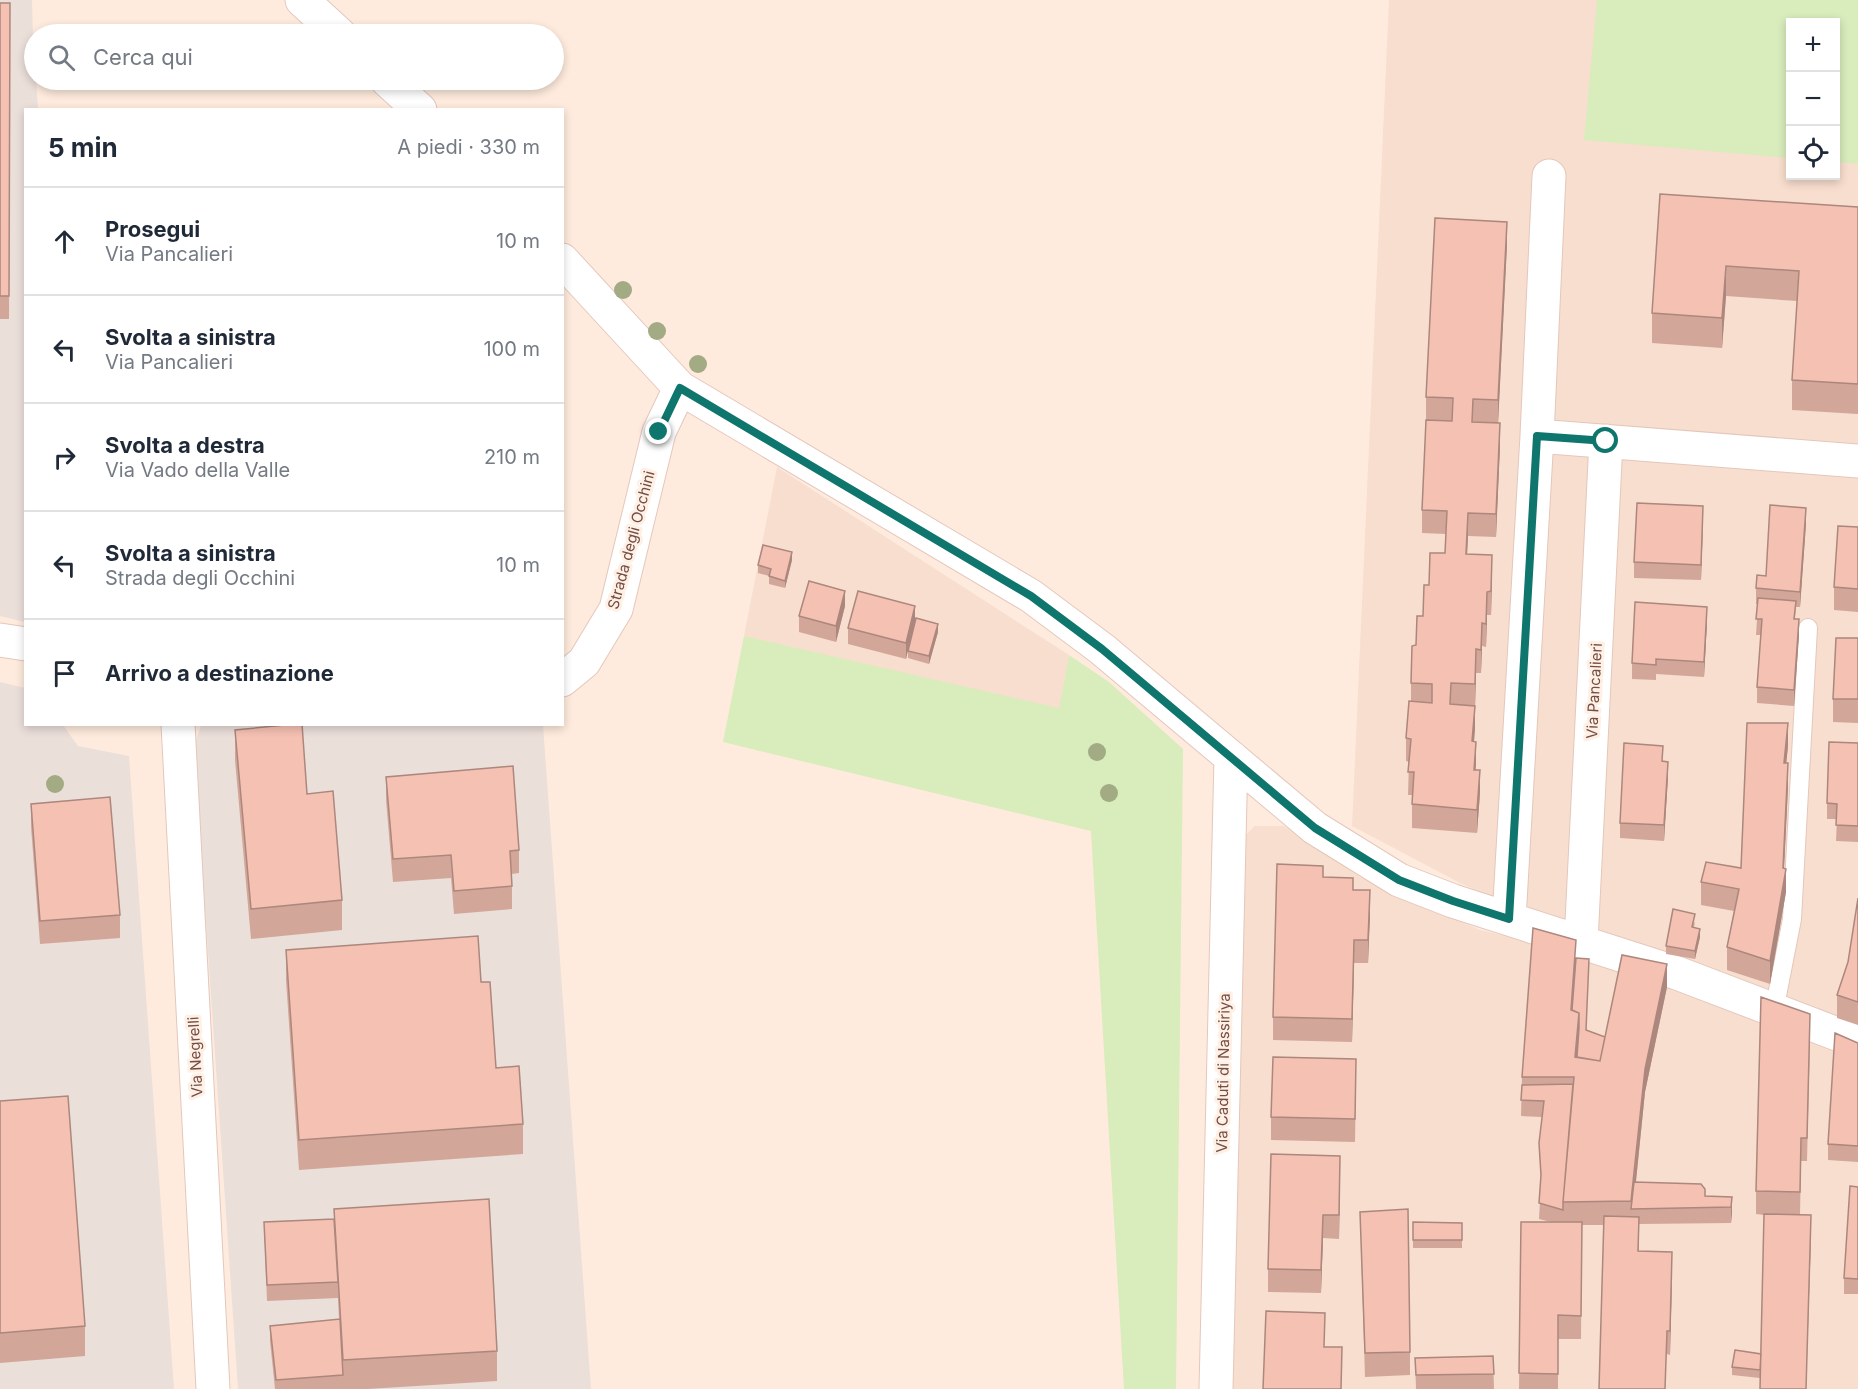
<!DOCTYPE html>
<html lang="it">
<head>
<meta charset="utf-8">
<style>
  body { margin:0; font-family:Inter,sans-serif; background:#f2f2f3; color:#1f2937 }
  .controls { position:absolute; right:18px; top:18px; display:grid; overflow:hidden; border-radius:0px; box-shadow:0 3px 9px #0003 }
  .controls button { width:54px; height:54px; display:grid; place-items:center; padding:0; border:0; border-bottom:2px solid #e0e1e3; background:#fff; color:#1f2937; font:30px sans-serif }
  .stop { position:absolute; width:18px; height:18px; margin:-14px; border:4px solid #0f766e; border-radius:50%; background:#fff }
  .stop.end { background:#0f766e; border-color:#fff; box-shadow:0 2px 6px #0008 }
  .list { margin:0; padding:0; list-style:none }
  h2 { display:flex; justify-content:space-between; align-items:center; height:78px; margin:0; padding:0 24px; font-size:26px }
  h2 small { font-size:20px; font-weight:400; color:#747a83 }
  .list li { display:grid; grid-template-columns:39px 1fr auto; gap:18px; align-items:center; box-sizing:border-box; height:108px; padding:0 24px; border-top:2px solid #e0e1e3 }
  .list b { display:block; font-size:22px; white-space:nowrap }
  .list p { margin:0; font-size:20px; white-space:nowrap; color:#747a83 }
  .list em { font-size:20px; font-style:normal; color:#747a83 }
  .icon { flex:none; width:33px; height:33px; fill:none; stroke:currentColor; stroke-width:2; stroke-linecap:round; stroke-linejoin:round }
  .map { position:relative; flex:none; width:1858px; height:1389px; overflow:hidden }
  .search { position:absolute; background:#fff; box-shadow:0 3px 9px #0003; left:24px; top:24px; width:540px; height:66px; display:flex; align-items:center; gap:15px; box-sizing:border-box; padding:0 21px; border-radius:33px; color:#747a83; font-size:22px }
  .panel { position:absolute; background:#fff; box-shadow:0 3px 9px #0003; left:24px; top:108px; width:540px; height:618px; border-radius:0px }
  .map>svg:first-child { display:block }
</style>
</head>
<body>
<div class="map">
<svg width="1858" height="1389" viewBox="0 0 1858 1389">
  <rect width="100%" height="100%" fill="#feebdd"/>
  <path fill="#f8dece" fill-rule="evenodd" d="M1389,0H1858V1035L1614,947L1462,884L1352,826ZM1790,22H1836V176H1790Z
    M777,467L1069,655L1059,709L744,636Z
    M1255,826H1284L1360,877L1480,930L1595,957L1858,1052V1389H1224L1232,848Z"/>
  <path fill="#ebdfda" d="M0,0H32L34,80H36L38,109L26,110L25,622L0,616Z
    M0,682L25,688L26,724L63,725L78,746L129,756L174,1389H0Z
    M201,725H543L591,1389H238L194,747Z"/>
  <path fill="#d8ecbc" d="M1597,0H1858V164L1836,162V22H1790V158L1584,140Z
    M744,636L1059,708L1069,655L1109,682L1183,749L1176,1389H1124L1091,831L723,742Z"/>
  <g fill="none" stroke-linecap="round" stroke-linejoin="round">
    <defs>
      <path id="service" d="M1774,1011L1792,919L1808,628"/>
      <path id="minor" d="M302,0L339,34
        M387,80L420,110
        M562,260L680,388L1031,596L1102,649L1315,828L1399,880L1453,901L1677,973L1858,1042
        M1537,436L1858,461
        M0,640L26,644
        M562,680L584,662L616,609L659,432L680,388
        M178,724L213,1389
        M1509,919L1537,436L1549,176
        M1581,942L1606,441
        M1216,1389L1231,757"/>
    </defs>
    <use href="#service" stroke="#e4c7bc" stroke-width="20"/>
    <use href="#minor" stroke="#e4c7bc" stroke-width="35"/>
    <use href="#service" stroke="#fff" stroke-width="18"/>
    <use href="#minor" stroke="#fff" stroke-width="33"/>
  </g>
  <g fill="#a2ab83">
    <circle cx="623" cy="290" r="9"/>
    <circle cx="657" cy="331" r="9"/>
    <circle cx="698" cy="364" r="9"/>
    <circle cx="1097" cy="752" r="9"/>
    <circle cx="55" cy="784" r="9"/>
    <circle cx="1109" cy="793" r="9"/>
  </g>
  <path fill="#d3a69a" d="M0,3H10L9,319H0Z
    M1660,194L1858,207V414L1792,410V380L1797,301L1726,296L1722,348L1652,343V313Z
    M1507,245L1498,423L1500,446L1496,537L1468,536L1467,554L1492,578L1491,615H1487L1486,647L1482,646L1481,673H1476L1474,741L1475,770L1480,793L1477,833L1412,828V795H1408L1409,762L1406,761V738L1411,701V683L1416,645L1423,616L1429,585L1445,553L1446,534L1422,533V510L1426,420V397Z
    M1703,522L1701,580L1634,578V562Z
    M1806,524L1800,607H1796L1795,619L1799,635L1794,706L1757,703V687L1761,635H1756L1758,604H1756V588Z
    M1858,527V612L1834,610V587Z
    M792,560L785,588L769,584V576L758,573V565Z
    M845,606L836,642L799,632V616Z
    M915,606L906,659L848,644V628Z
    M1707,622L1704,677L1656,674V680L1632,679V663Z
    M938,632L929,664L908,658V651Z
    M1858,638V723L1833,722V699Z
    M235,730L307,794L342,900V930L251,939L235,760Z
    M1858,743V842L1836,841L1837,819H1827V803Z
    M1788,746L1786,763L1788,787L1784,869L1786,892L1770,984L1727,970V947L1734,911L1701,905V882L1741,868Z
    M1663,761L1668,777L1664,841L1620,838V823Z
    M386,777L519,850V873L512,874V909L454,914L451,878L393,882L386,800Z
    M31,804L120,915V938L40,944L31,827Z
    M1353,890L1370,913L1368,963H1354L1352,1042L1273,1040V1017Z
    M1858,898V1025L1837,1018V995L1848,962Z
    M1695,922L1694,927L1700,937L1695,959L1666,954V946Z
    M286,950L481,982L496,1068L523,1124V1154L299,1170L286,980Z
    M1576,958L1586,1030L1605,1037L1667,987L1645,1092L1636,1182L1705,1196L1732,1197V1213L1731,1223L1639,1224V1251L1672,1275L1670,1355L1667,1354L1604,1225H1582L1581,1339H1558V1389H1519L1521,1222H1551L1539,1219L1541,1182L1539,1143L1542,1117L1521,1116L1522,1077Z
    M1810,1037L1807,1161H1801L1800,1215L1811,1238L1760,1378L1732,1375V1367L1761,1354L1764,1215L1756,1214V1191Z
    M1858,1043V1162L1828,1160V1144Z
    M1356,1082L1355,1142L1271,1140V1117Z
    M0,1101L85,1326V1356L0,1363Z
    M1340,1179L1339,1239L1323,1238L1321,1293L1268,1292V1269Z
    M1858,1187V1294H1844V1278Z
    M334,1209L497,1351V1381L368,1389H275L270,1341V1326L339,1319L338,1298L267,1301L264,1222L334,1219Z
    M1360,1212L1410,1352V1375L1365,1377Z
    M1413,1222L1462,1223V1248H1413Z
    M1493,1356L1494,1389H1416L1415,1358Z"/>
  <path fill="#ac877d" d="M1507,222V245L1498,424V400Z
    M1726,266V296L1722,348V318Z
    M1500,423V446L1496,537V514Z
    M1703,506V522L1701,580V565Z
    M1806,508V524L1800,607V592Z
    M1468,513V536L1466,577V554Z
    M792,552V560L785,588V581Z
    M1492,555V578L1491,615V591Z
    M845,591V606L836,642V626Z
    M1487,592V615L1486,647V624Z
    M915,606V622L906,659V643Z
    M1707,607V622L1704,677V662Z
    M1799,619V635L1794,706V690Z
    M1482,623V646L1481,673V650Z
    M938,624V632L929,664V656Z
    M1476,649V673L1475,707V684Z
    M1475,706V730L1472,764V741Z
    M1788,723V746L1784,786V763Z
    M1476,742V765L1474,793V770Z
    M1668,762V777L1664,841V825Z
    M1788,763V787L1783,888L1786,869V892L1770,984V961L1783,868Z
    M1480,770V793L1477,833V810Z
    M1370,890V913L1368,963V940Z
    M1700,929V937L1695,959V951Z
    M1354,940V963L1352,1042V1019Z
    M1667,964V987L1645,1092L1633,1209H1631L1645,1069Z
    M1579,1013V1036L1576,1072L1575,1057Z
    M1340,1156V1179L1339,1239V1215Z
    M1732,1197V1213L1731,1223V1207Z
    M1323,1215V1238L1321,1293V1270Z
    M1811,1215V1238L1806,1389Z
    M1672,1252V1275L1670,1355V1331Z"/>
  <path fill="#f5c1b3" stroke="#ac877d" stroke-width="1.5" d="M0,3H10L9,296H0Z
    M1660,194L1858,207V384L1792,380L1799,271L1726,266L1722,318L1652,313Z
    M1435,218L1507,222L1498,400L1473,399L1472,422L1500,423L1496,514L1468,513L1466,554L1492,555L1491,591L1487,592L1486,624L1482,623L1481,650L1476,649L1475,684L1451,683L1450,704L1475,706L1472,741L1476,742L1474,770H1480L1477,810L1412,804L1414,772H1408L1411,739L1406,738L1409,701L1432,703V684L1411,683L1412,646L1416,645L1417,616H1423L1424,585H1429L1430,553H1445L1447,511L1422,510L1426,420L1452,421L1453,398L1426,397Z
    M1637,503L1703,506L1701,565L1634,562Z
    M1770,505L1806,508L1800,592L1756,588L1757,575L1766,576Z
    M1838,526L1858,527V589L1834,587Z
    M763,545L792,552L785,581L769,576L771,569L758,565Z
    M809,581L845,591L836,626L799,616Z
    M858,591L915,606L906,643L848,628Z
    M1758,598L1796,601L1794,619H1799L1794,690L1757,687L1762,619H1756Z
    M1635,602L1707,607L1704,662L1656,659V665L1632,663Z
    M916,618L938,624L929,656L908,651Z
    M1836,638H1858V699H1833Z
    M1747,723H1788L1784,763H1788L1783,868L1786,869L1770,961L1727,947L1739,889L1701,882L1706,862L1741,868Z
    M295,724H302L307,794L333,791L342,900L251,909L235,730Z
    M1829,742L1858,743V826L1836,825L1837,804L1827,803Z
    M1624,743L1663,746L1662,761L1668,762L1664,825L1620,823Z
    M513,766L519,850L510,851L512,886L454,891L451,855L393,859L386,777Z
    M110,797L120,915L40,921L31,804Z
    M1277,864L1323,866V877L1353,878V890H1370L1368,940H1354L1352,1019L1273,1017Z
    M1858,898V1002L1837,995L1848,962Z
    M1673,909L1695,914L1692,927L1700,929L1695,951L1666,946Z
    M1533,928L1576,940L1571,1010L1579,1013L1575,1057L1600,1061L1622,955L1667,964L1645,1069L1631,1201L1563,1202L1574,1077H1522Z
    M478,936L481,982H490L496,1068L519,1066L523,1124L299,1140L286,950Z
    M1576,958L1589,959L1586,1030L1605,1037L1600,1061L1577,1057L1579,1028V1013L1572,1010Z
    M1761,997L1810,1014L1807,1138H1801L1800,1192L1756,1191Z
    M1835,1033L1858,1043V1146L1828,1144Z
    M1273,1057L1356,1059L1355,1119L1271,1117Z
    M1573,1084L1563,1202V1210L1539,1203L1541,1175L1539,1143L1544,1101L1521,1100L1522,1085Z
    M68,1096L85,1326L0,1333V1101Z
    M1271,1154L1340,1156L1339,1215H1323L1321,1270L1268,1269Z
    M1634,1182L1701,1184L1705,1189V1196L1732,1197L1731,1207L1631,1209Z
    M1850,1186L1858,1187V1279L1844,1278Z
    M489,1199L497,1351L343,1360L334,1209Z
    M1408,1209L1410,1352L1365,1353L1360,1212Z
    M1764,1214L1811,1215L1806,1389H1760Z
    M1604,1216L1639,1217L1638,1251L1672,1252L1670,1331H1667L1665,1389H1599Z
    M334,1219L338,1282L267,1285L264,1222Z
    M1413,1222L1462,1223V1240H1413Z
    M1521,1222H1582L1581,1316L1558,1315V1374L1519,1373Z
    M1266,1311L1325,1313L1324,1347H1342L1341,1389H1263Z
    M340,1319L343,1375L276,1380L270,1326Z
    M1735,1350L1761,1354L1760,1370L1732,1367Z
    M1493,1356L1494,1374L1416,1375L1415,1358Z"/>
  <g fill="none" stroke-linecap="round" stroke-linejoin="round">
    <path stroke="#0f766e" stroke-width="8" d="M659,432L680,388L1031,596L1102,649L1315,828L1399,880L1453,901L1509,919L1537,436L1606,441"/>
  </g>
  <g text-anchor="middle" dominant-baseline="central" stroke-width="6" stroke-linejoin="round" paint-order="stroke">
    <g font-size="15" fill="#754d44" stroke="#fff0e5">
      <text transform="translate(631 540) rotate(-75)">Strada degli Occhini</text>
      <text transform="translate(1594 691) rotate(-87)">Via Pancalieri</text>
      <text transform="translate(195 1057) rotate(-93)">Via Negrelli</text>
      <text transform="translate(1223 1073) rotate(-89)">Via Caduti di Nassiriya</text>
    </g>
  </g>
</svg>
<div class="controls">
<button>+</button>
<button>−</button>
<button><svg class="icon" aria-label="locate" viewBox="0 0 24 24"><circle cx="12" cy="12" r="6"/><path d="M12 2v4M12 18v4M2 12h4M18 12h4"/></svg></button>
</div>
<div class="stop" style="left:1606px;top:441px"></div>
<div class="stop end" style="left:659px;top:432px"></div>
<div class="search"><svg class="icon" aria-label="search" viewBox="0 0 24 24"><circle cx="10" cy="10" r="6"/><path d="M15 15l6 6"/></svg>Cerca qui</div>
<section class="panel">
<h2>5 min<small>A piedi · 330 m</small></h2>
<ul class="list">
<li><svg class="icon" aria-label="ahead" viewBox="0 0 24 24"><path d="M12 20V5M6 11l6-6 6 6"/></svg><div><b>Prosegui</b><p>Via Pancalieri</p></div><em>10 m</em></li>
<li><svg class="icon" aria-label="left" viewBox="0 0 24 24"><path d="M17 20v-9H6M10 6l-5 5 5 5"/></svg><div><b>Svolta a sinistra</b><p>Via Pancalieri</p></div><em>100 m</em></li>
<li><svg class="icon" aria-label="right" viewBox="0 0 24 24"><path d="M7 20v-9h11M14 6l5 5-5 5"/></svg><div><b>Svolta a destra</b><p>Via Vado della Valle</p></div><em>210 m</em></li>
<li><svg class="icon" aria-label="left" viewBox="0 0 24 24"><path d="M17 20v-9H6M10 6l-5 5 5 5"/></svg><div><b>Svolta a sinistra</b><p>Strada degli Occhini</p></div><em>10 m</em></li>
<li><svg class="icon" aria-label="arrive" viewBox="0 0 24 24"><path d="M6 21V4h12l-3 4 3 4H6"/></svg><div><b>Arrivo a destinazione</b></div></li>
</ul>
</section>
</div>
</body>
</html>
